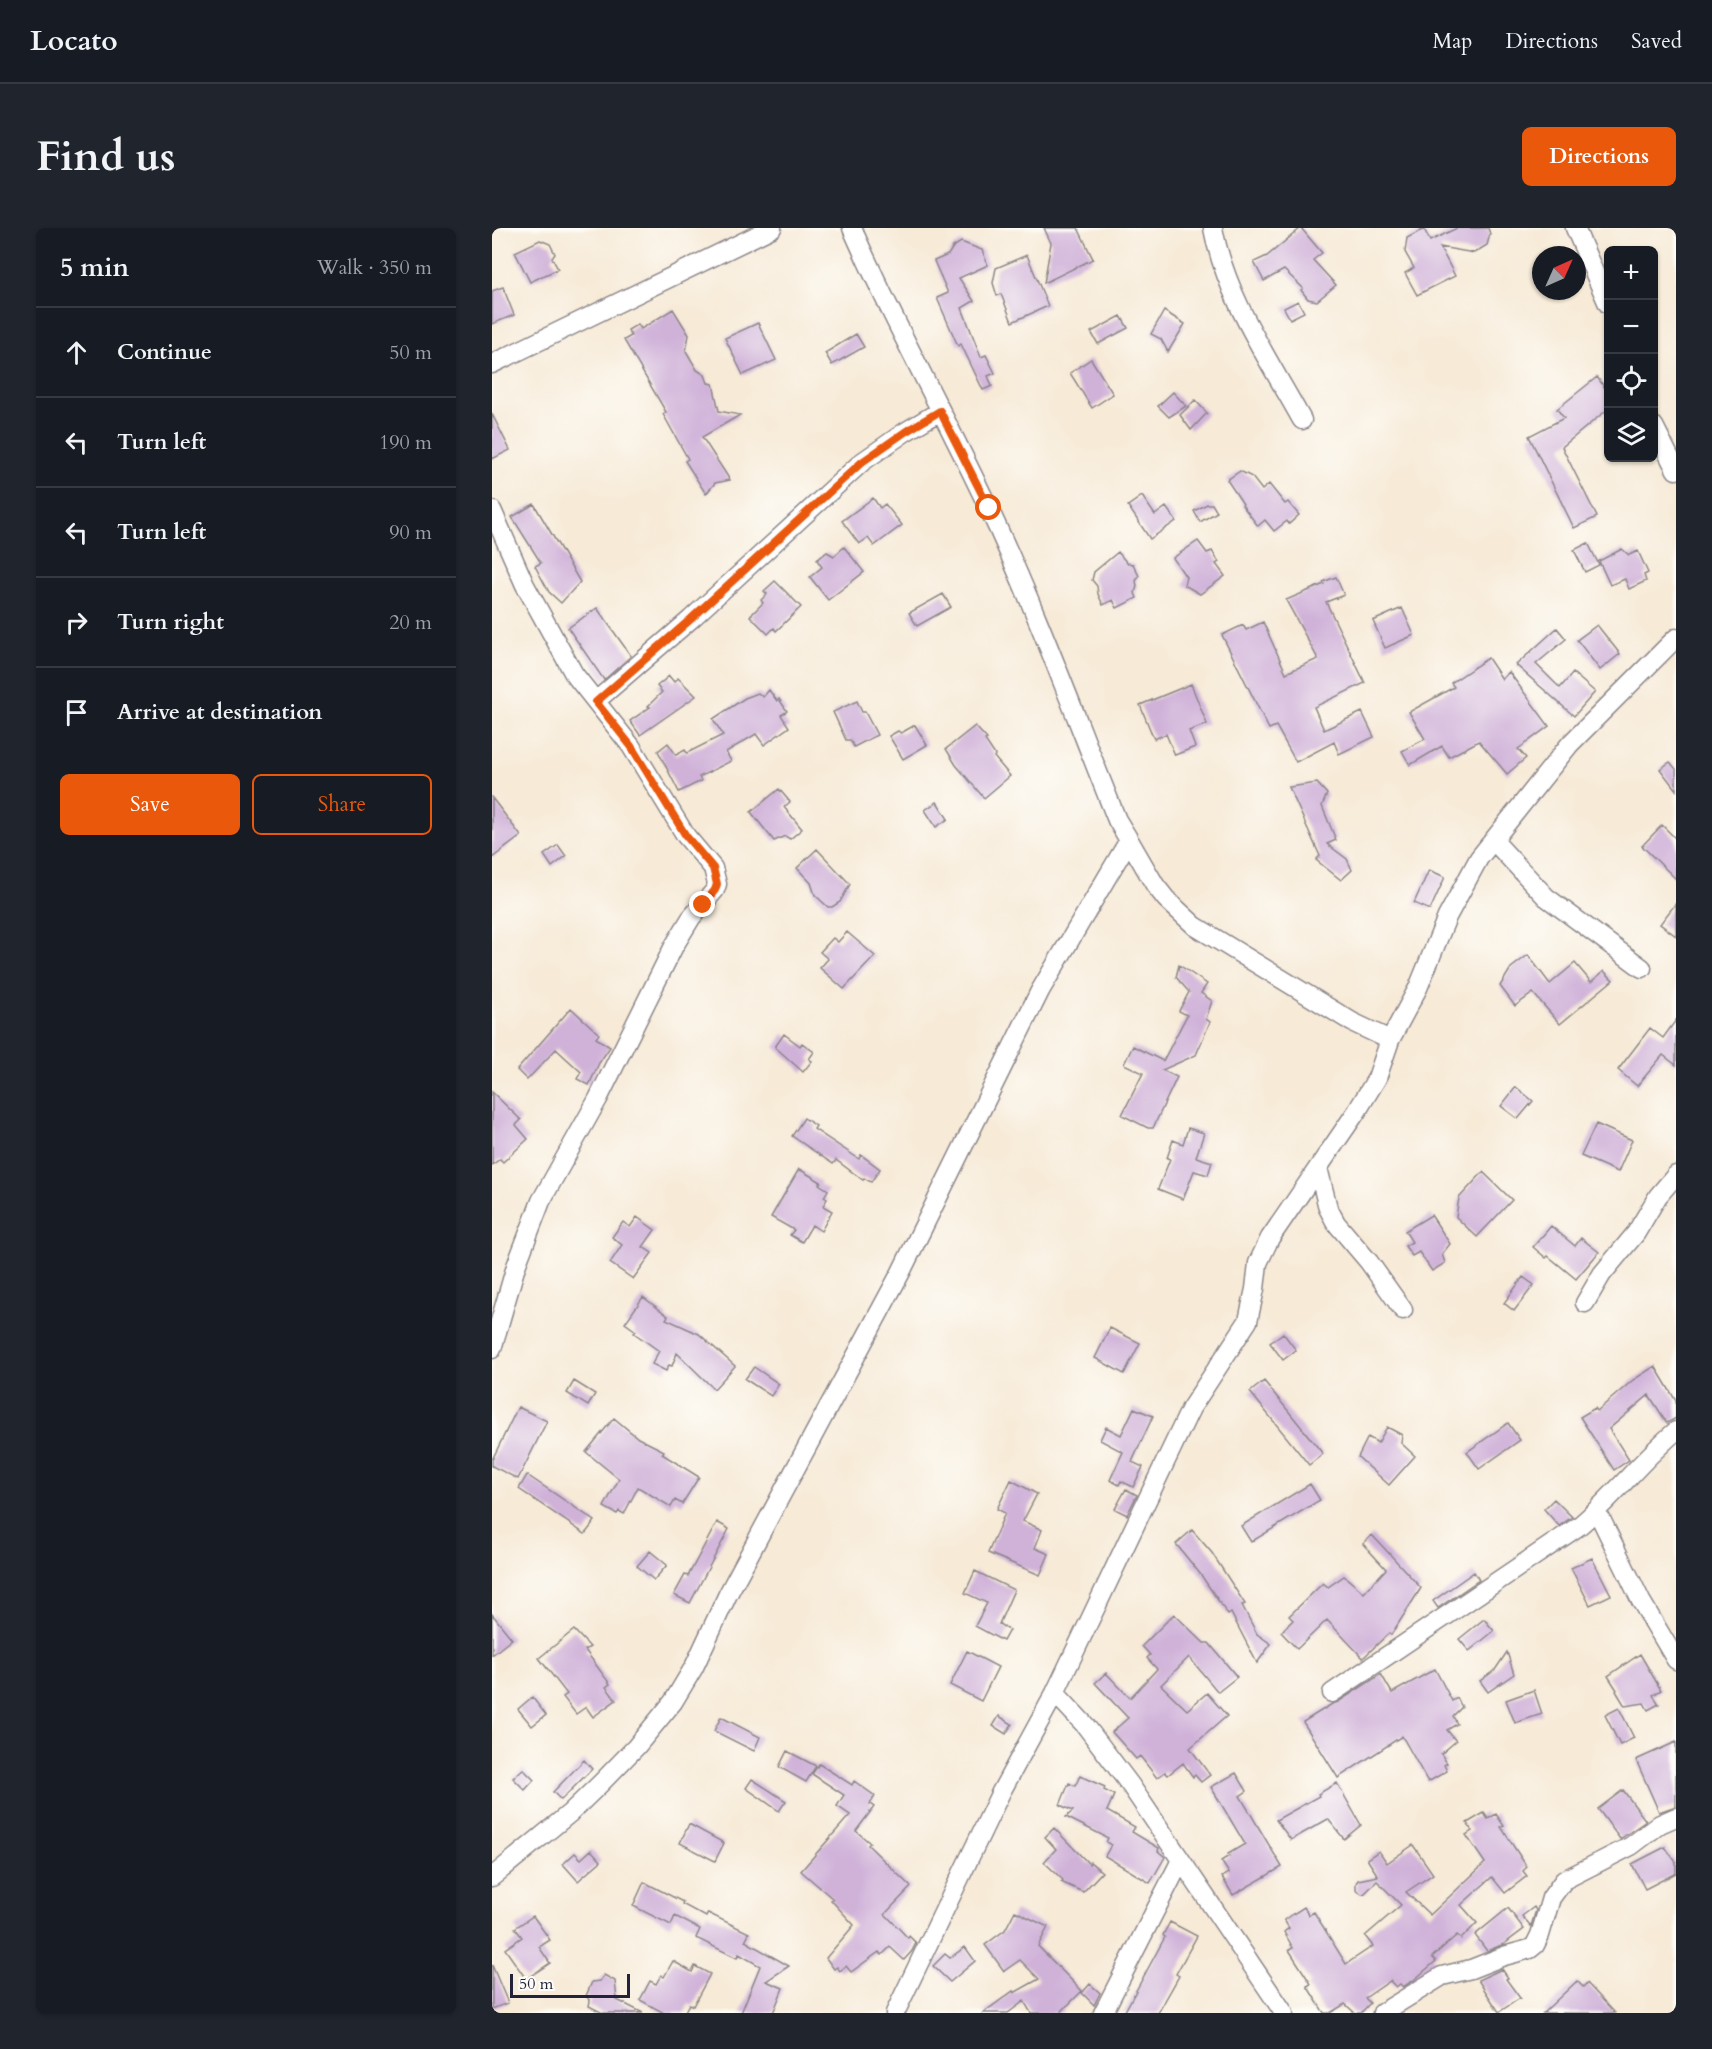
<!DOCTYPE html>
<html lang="en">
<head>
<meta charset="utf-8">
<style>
  body { margin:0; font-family:Cardo,serif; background:#20242c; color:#f1f3f6 }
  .controls { position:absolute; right:18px; top:18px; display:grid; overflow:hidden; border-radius:9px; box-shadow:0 2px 4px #0004 }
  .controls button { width:54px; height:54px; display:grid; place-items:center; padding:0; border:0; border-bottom:2px solid #363941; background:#171b24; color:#f1f3f6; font:30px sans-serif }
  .compass { position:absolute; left:1040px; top:18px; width:54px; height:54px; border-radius:50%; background:#171b24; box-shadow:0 2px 4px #0004; rotate:45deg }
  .scale { position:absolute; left:18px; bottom:15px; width:120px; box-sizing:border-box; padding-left:6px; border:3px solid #22223b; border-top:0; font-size:16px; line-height:21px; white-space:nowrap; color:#22223b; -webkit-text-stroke:4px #fdfcf7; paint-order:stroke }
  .stop { position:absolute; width:18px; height:18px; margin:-14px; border:4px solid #ea580c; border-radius:50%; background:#fff }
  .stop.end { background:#ea580c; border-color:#fff; box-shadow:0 2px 6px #0008 }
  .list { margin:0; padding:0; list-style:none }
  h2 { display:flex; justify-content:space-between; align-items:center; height:78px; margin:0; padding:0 24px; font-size:26px }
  h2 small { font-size:20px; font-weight:400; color:#9ea1a6 }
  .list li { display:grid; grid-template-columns:39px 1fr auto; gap:18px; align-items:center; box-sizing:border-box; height:90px; padding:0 24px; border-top:2px solid #363941 }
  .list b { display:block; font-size:22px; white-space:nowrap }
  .list em { font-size:20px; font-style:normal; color:#9ea1a6 }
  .actions { display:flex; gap:12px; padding:18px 24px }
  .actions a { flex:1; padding:14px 0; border:2px solid #ea580c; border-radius:9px; text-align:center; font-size:21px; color:#ea580c }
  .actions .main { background:#ea580c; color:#fff }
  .icon { flex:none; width:33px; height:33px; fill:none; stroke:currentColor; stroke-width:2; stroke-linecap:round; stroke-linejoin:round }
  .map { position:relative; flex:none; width:1184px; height:1785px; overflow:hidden; border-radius:9px }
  header { display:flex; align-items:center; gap:36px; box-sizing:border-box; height:84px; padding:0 30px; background:#171b24; border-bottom:2px solid #363941 }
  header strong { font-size:28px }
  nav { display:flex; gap:33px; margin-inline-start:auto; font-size:21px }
  .intro { display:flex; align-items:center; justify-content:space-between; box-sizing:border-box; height:144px; padding:0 36px }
  h1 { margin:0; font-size:42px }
  .button { padding:15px 27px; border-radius:9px; background:#ea580c; color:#fff; font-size:21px; font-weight:700 }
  main { display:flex; gap:36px; padding:0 36px }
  aside { flex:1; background:#171b24; border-radius:9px; box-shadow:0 2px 4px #0004 }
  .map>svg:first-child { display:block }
</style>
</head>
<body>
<header>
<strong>Locato</strong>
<nav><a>Map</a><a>Directions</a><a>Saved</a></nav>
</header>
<div class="intro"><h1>Find us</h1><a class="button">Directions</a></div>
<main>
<aside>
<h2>5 min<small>Walk · 350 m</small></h2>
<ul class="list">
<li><svg class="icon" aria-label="ahead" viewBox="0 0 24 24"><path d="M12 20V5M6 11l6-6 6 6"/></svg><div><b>Continue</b></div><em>50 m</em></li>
<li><svg class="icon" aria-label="left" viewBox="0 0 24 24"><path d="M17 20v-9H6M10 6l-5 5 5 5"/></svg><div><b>Turn left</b></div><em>190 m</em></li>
<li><svg class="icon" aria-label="left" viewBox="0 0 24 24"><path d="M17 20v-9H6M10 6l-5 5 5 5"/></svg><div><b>Turn left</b></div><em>90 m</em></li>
<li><svg class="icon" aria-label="right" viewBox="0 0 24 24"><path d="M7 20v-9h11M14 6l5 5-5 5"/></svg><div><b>Turn right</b></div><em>20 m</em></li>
<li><svg class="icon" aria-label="arrive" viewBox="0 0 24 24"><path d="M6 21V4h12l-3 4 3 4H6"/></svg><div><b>Arrive at destination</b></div></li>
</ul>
<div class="actions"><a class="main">Save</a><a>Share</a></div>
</aside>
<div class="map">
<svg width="1184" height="1785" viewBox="0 0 1184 1785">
  <rect width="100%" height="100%" fill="#fdfcf7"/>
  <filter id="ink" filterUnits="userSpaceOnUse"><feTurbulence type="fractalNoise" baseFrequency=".0167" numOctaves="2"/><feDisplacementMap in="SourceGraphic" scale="12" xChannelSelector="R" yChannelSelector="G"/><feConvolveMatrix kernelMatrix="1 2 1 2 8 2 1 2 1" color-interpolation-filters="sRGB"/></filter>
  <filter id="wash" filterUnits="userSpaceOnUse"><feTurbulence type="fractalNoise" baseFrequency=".008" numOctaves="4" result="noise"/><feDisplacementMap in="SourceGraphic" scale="24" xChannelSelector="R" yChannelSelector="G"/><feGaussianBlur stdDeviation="1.35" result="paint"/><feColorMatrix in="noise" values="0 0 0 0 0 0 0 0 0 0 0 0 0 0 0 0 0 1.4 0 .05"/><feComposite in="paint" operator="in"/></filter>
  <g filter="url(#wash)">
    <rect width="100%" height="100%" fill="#f7ead7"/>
    <g id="blocks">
      <path fill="#d0b2d9" d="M552,0H586L601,31L552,55L559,15Z
        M809,0L830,25L821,32L844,57L825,73L816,71L809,62L811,60L792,42L772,53L762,34L775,28Z
        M965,0H996L998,6L995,17L982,25L948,19L963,48L925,67L913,45L922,40L913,24L915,10L932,1L938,13Z
        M48,12L58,16L63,26L60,30L66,41L38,54L23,24Z
        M469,14L490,22L496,37L467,50L482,73L470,80L489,129L494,127L503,145L496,148L500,158L491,162L469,116L466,118L445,70L456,65L442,33L456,27L461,19Z
        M535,27L556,78L520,94L509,66L505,68L501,55L504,40Z
        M11,59L22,87L0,96V63Z
        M806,73L812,84L798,91L792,80Z
        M181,81L197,107L194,123L205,142L213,147L216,155L221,156L227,183L248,187L210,209L238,252L223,255L214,266L193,233L196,231L171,186L174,184L132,112L139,108L136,102L146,96L149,101Z
        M672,83L693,96L676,124L669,111L659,106Z
        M629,88L636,100L606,116L599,104Z
        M266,95L284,132L251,147L233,110Z
        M364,106L372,119L340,137L333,125Z
        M599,131L621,166L600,180L578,145Z
        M1105,149L1116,164V181L1070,219L1105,289L1082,300L1037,208L1072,190L1065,181Z
        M681,164L694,178L677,189L666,178Z
        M703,172L715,185L699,202L688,187Z
        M0,186L18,222L0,231Z
        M748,243L760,249L770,262L777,256L793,276L796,274L807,287L797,296L795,293L782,303L773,292L766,298L750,277L751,276L735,252Z
        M650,268L663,287L674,279L684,293L658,311L636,278Z
        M381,270L388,280L393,276L410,297L382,318L376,310L367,316L350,293Z
        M42,276L88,354L69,375L57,364L43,338L49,335L20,289Z
        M715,276H720L725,284L708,294L702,283Z
        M706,313L715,325L720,323L727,334L724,336L733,348L708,366L692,357L694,349L681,330Z
        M1096,315L1107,337L1093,344L1082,322Z
        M352,319L372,344L336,372L318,349L330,339L325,332L335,324L342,328Z
        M1130,321L1137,327L1146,323L1156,345L1152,347L1154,353L1137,361L1133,351L1118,357L1107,333Z
        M626,324L635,335L641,336L647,348L644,353L645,358L643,365L645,370L625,380L621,372L611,377L606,366L605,358L600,352L602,344Z
        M844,349L852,367L834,374L873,455L822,479L832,502L870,484L882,509L847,526L842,514L804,534L784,498L777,501L730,407L751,397L754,402L771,394L794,445L826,431L794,372L832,356L831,354Z
        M283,353L309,379L284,403L282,400L276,406L258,388L271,375L269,372L275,366L272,363Z
        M451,366L459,379L425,398L417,385Z
        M105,380L139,428L112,452L76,400Z
        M910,380L922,407L893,420L881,393Z
        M1105,397L1128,426L1108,442L1085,412Z
        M1065,400L1074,411L1044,436L1068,460L1081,445L1103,464L1082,488L1024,437Z
        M996,430L1010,451L1017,444L1057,498L1026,521L1034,530L1015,546L987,513L957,529L950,518L918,537L910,523L933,511L917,484L962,459L959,455Z
        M177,448L182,454L186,450L204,468L148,507L138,493L158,479L156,478L170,464L165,458Z
        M699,456L715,496L697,503L703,519L683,527L674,506L662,511L648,477Z
        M277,462L285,473L287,471L295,483L289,487L297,499L272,517L264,506L234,524L239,533L207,549L209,553L187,564L166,523L176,515L184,527L193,522L195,525L231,507L221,491L253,470L266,465L271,469Z
        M365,473L370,484H373L385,507L362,519L358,512H354L341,484Z
        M423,497L435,517L411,531L397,508L406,503L409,505Z
        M483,498L495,511L493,512L503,527L502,529L518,548L492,570L464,537L454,521Z
        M1178,534L1184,541V562L1168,541Z
        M825,555L835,566L830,578L844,612L835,616L855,631L860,642L849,652L824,632L828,628L797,559Z
        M287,561L298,574L292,579L310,601L298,611L293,608L282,613L259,584Z
        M0,570L29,608L0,630Z
        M445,574L456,591L444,599L433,582Z
        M1170,597L1184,611V651L1150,618Z
        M66,617L74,628L60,639L52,627Z
        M325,621L358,656L348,674L340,679H336L323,667L319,655L305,640Z
        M937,642L953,649L938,682L922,675Z
        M1184,675V708L1168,696Z
        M355,704L383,728L352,761L328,740L336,731L328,724L341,710L346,714Z
        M1036,727L1058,756L1083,735L1099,754L1112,743L1121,752L1068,796L1041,765L1023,778L1008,758L1019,740Z
        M687,737L715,756L709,765L720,773L714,791L718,794L704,827L670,842L685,849L661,900H656L630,887L651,845L632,836L641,818L671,833L695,787L687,783L697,764L684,749Z
        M79,780L107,806L104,810L118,819L107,835L97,857L85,851L89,844L64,821L35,852L25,842Z
        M1184,792V837L1171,827L1145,858L1126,842L1158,800L1171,810Z
        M292,806L308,818L310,815L322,824L317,831L320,833L311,844L283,819Z
        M1024,859L1041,873L1026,891L1009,878Z
        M0,864L29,892L24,897L36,911L11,934L8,931L0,937Z
        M312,890L324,898L322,901L367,931L369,927L388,941L379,954L372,950L371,952L344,932L341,936L300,908Z
        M1104,896L1140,912L1126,944L1089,928Z
        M696,900L712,905L704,929L720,934L716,947L702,943L691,971L666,961L678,931L675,930L681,912L691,916Z
        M307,941L329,954L327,956L336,962L332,969L335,971L331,978L340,983L329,1003L320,997L310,1014L298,1007L302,1002L279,989Z
        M991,944L1020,972L985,1009L964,989L967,970Z
        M939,987L958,1016L950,1026L953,1035L940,1043L927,1024L920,1028L913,1018L920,1014L913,1003Z
        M145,989L163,1002L151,1019L160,1025L141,1051L118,1035L130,1017L120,1009L131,994L138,999Z
        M1059,998L1083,1018L1089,1010L1107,1024L1084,1051L1056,1028L1054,1030L1041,1019Z
        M1031,1049L1042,1057L1022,1083L1012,1075Z
        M151,1069L176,1088L174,1091L207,1106L243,1138L222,1161L185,1125L180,1138L177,1137L174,1143L160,1136L167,1123L142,1105L144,1103L133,1095Z
        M618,1100L648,1115L632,1146L603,1130Z
        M791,1105L804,1122L791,1132L778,1115Z
        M1163,1138L1184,1173V1190L1175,1195L1157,1167L1117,1201L1137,1232L1122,1242L1088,1189L1103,1180L1105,1183L1141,1152Z
        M262,1139L287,1156L279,1168L253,1151Z
        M82,1153L103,1166L96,1178L75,1165Z
        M772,1153L831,1226L817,1237L758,1164Z
        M26,1179L55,1193L26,1251L0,1238V1232Z
        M642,1180L661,1188L640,1234L651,1239L641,1259L629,1253L627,1257L618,1252L631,1224L608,1212L614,1199L629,1207Z
        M122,1190L146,1210L172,1223L170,1226L207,1249L190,1276L183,1272L179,1279L146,1259L132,1286L127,1283L125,1286L112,1279L127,1251L94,1224Z
        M1016,1195L1028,1212L987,1241L975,1224Z
        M895,1199L910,1207L909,1215L923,1228L897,1257L866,1229L876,1209L886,1215Z
        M35,1247L103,1293L93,1306L27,1261Z
        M519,1252L545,1266L531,1293L550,1302L543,1320L557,1326L548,1347L496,1325L513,1285L505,1281Z
        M818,1256L828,1272L759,1314L749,1298Z
        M634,1261L645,1267L635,1287L623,1281Z
        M1062,1271L1080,1289L1067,1298L1052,1281Z
        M225,1294L237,1301L198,1375L182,1367L193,1347L196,1348Z
        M700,1302L720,1325L753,1376L750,1377L765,1406L779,1416L765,1435L739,1385L736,1387L709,1347L684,1316Z
        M880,1307L929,1360L899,1407L897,1405L871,1430L835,1392L805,1421L789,1404L801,1392L797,1388L831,1355L836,1359L852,1348L872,1365L894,1341L871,1316Z
        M158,1323L175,1337L162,1352L145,1338Z
        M1100,1330L1119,1367L1098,1377L1079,1340Z
        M483,1343L522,1362L507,1396L517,1402L511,1413L483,1398L495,1375L473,1365Z
        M982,1344L987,1352L946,1380L941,1373Z
        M0,1386L20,1411L0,1427Z
        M682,1386L712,1415H717L745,1449L726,1464L697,1429L669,1457L695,1482L715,1465L735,1488L698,1520L718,1547L709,1554L703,1547L701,1549L691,1535L676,1547L673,1544L665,1550L648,1528L644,1531L620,1504L636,1490L603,1455L614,1445L638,1470L665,1441L655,1430L658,1427L650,1418Z
        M992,1391L1002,1403L977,1423L967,1411Z
        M82,1402L98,1419L93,1422L118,1456L114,1459L124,1472L101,1489L94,1479L84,1486L71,1469L75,1466L47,1430Z
        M475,1423L506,1439L489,1473L458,1457Z
        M1015,1424L1022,1446L996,1464L988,1453L1003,1442Z
        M1148,1426L1169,1462L1161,1467L1167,1476L1156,1482L1152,1475L1133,1478L1124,1463L1125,1462L1116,1448Z
        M943,1441L960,1473L965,1470L970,1479L961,1488L965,1496L955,1502L964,1513L949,1526L955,1535L952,1537L955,1543L936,1554L910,1508L846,1550L811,1494L840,1476L846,1474L889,1446L900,1465Z
        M1042,1462L1050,1486L1023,1495L1014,1472Z
        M40,1469L54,1487L40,1498L26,1481Z
        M1127,1480L1142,1510L1128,1517L1113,1487Z
        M507,1488L520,1496L514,1506L501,1498Z
        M229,1489L268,1509L262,1523L222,1503Z
        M1184,1514V1578L1167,1584L1144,1532Z
        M295,1523L324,1538L314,1554L287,1539Z
        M92,1532L100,1541L69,1572L61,1564Z
        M327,1536L360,1557L362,1553L383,1568L378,1576L382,1579L364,1603L378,1615L376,1617L419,1659L393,1686L416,1710L417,1708L424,1715L420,1723L412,1732L398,1719L390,1727L387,1724L359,1744L354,1738L348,1743L345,1739L342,1741L334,1730L362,1697L339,1672L341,1671L309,1643L358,1587L345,1578L352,1567L320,1546Z
        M31,1541L42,1552L33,1562L21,1550Z
        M744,1545L755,1563L748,1568L790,1639L741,1667L730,1649L737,1645L729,1633L737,1628L736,1626L753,1616L719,1559Z
        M588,1548L613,1559L612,1562L622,1567L615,1583L643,1599L640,1604L667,1620L666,1623L673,1629L658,1655L613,1628L619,1617L614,1614L616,1610L574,1589L581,1583L568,1577L577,1555L583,1558Z
        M260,1551L294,1573L287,1583L254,1560Z
        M845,1555L869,1597L852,1611L836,1591L799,1612L784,1592L827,1568L826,1566Z
        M1131,1562L1154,1593L1128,1611L1106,1581Z
        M992,1585L996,1591L1004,1586L1012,1598L1009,1599L1035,1639L1031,1643L1035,1648L1013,1665L1000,1649L969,1677L985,1695L969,1711L965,1707L940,1729L944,1733L922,1752L911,1759L908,1756L904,1759L898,1753L873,1770L878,1775L869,1785H863L853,1776L838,1785H832L815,1758L819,1756L797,1722L801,1720L792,1704L797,1700L792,1692L812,1679L817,1687L822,1684L854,1736L881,1718L873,1708L909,1677L885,1653L873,1665L870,1666L864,1662V1655L866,1652L886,1648L875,1631L887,1623L895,1635L921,1617L941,1646L914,1664L938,1687L993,1635L974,1607L980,1603L975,1595Z
        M197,1596L232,1615L223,1633L188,1615Z
        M562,1600L597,1636L598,1634L610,1644L591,1664L569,1654L571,1652L552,1634L564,1621L553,1609Z
        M1173,1619L1184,1634V1645L1153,1661L1140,1636Z
        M99,1622L109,1633L86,1653L71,1636L83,1625L89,1631Z
        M152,1654L191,1674L190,1676L214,1689L216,1685L257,1705L253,1713L297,1738L274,1753L291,1760L281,1785H249L268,1738L247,1726L245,1730L204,1710L208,1701L183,1688L179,1697L141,1678Z
        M1042,1679L1044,1682L1039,1698L1030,1688Z
        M1016,1680L1032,1701L1012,1716L995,1723L983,1707Z
        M523,1683L556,1699L546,1718L590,1763L568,1785H539L532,1773L516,1785H491L521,1763L522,1765L547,1751L528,1732L512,1743L493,1717L513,1702Z
        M41,1688L58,1712L47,1719L58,1735L34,1751L13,1721L30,1709L23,1700Z
        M678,1694L705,1708L684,1746L687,1748L666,1785H632L673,1709L671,1707Z
        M473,1719L483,1733L458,1754L441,1738L453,1726L458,1730Z
        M181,1733L200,1744L203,1738L218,1746L201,1778L197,1776L192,1785H172L148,1772L158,1753L164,1756L169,1747L172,1749Z
        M0,1737L16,1775L0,1781Z
        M1010,1741L1016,1750L1014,1751L1028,1770L1007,1784L986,1752Z
        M112,1747L123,1753L125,1772L151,1785H111L97,1778L98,1773L94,1768L100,1754L108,1753Z
        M1085,1753L1091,1759L1095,1755L1123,1785H1051Z
        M598,1756L608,1765L602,1777L590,1765Z"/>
    </g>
  </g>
  <g filter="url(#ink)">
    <use href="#blocks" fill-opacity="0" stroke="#8c8689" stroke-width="1.5"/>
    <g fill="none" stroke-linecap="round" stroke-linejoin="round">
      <defs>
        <path id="minor" d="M721,0C734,70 776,130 810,192
          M1083,0L1116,76
          M0,136L280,0
          M1162,198L1184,242
          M0,282L33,357L82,446L139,518L194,608L221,640L225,656L223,662L199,690L182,718L106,871L49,973L24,1038L0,1121
          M104,473L199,391L370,234L413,204L448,183
          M637,612L663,657L674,671L703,698L860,794L898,812
          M1001,612L1054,669L1150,740
          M826,940L836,980L844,995L877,1034L911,1082
          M1093,1075L1110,1046L1144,1005L1166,968L1184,947
          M1105,1283L1149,1373L1184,1432
          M563,1465L593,1497L639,1558L792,1785
          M840,1465L1087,1298C1122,1269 1149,1232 1184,1203
          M0,1649L78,1585L108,1556L144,1519L181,1474L202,1439L236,1366L409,1044L548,763L637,612L625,592C583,488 545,383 497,281C453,187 402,96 360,0
          M403,1785L509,1564L563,1465L699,1180L756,1093L763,1061L766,1035L778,1010L865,883L885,850L898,812L926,760L955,689L987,630L1078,516L1184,410
          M611,1785L688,1634
          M890,1785L950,1748L979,1741L1012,1728L1038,1721L1043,1717L1048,1707L1059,1670L1072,1652L1139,1618L1168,1596L1184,1589"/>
      </defs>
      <use href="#minor" stroke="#8c8689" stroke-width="21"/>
      <use href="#minor" stroke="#fff" stroke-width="18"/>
    </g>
  </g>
  <g fill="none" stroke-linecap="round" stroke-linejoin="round" filter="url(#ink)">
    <path stroke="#ea580c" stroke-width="8" d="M211,677L223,662L225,656L221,640L194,608L139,518L104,474L199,391L370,234L413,204L448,183L497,280"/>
  </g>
</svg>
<div class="controls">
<button>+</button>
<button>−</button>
<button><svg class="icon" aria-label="locate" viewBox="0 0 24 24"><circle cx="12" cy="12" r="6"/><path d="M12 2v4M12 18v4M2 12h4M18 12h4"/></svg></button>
<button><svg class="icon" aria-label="layers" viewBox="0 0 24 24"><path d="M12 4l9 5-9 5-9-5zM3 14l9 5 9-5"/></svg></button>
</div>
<svg class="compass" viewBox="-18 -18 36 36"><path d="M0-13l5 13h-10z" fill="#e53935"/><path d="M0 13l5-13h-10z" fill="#9ea1a6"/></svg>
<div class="scale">50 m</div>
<div class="stop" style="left:497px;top:280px"></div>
<div class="stop end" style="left:211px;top:677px"></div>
</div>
</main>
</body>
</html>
